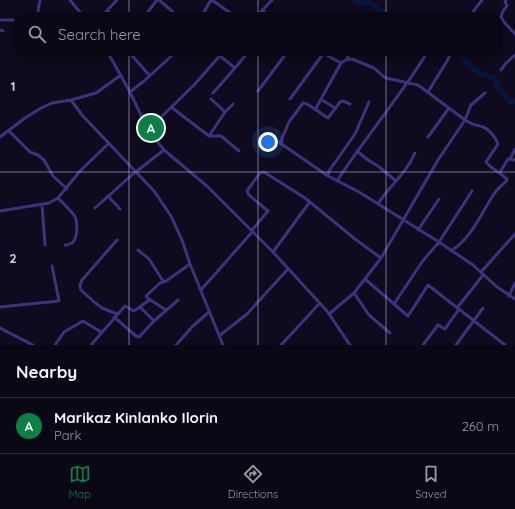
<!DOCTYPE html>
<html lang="en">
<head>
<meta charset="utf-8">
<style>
  body { margin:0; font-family:Quicksand,sans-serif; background:#14111f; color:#f1f3f6 }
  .you { position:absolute; left:268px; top:142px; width:14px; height:14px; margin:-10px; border:3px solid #fff; border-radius:50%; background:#1a73e8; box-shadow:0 0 0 6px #1a73e833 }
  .badge { display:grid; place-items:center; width:26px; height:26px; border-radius:50%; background:#0b8043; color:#fff; font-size:13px; font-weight:700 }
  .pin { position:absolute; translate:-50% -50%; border:2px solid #fff; box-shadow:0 1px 4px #0006 }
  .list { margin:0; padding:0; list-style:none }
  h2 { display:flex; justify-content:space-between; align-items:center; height:52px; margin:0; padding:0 16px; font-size:17px }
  h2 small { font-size:13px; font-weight:400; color:#9a9aa1 }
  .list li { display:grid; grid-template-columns:26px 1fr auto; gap:12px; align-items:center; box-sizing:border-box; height:56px; padding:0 16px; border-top:1px solid #2b2935 }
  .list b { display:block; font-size:15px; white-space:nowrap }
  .list p { margin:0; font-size:13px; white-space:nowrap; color:#9a9aa1 }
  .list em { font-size:13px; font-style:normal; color:#9a9aa1 }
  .icon { flex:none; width:22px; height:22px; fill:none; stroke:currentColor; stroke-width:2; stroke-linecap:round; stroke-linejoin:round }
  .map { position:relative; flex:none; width:515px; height:345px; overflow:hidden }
  .search { position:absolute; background:#0b0816; box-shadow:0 2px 10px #0003; left:12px; right:12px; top:12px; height:44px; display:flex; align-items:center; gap:10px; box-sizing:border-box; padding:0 14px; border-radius:16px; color:#9a9aa1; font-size:15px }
  .sheet { height:108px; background:#0b0816 }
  nav { display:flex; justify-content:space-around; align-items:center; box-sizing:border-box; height:56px; border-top:1px solid #2b2935; background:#0b0816; font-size:11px; color:#9a9aa1 }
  nav a { display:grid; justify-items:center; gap:2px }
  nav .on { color:#0b8043 }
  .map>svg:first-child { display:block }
</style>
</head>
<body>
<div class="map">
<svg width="515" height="345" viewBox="0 0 515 345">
  <rect width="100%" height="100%" fill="#0f0a1d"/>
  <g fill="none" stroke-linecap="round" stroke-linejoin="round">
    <path stroke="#06153a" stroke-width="5.5" d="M355,0L357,2L369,3L392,17
      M458,51C469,66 476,74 495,78L496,85L511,102L515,101"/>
    <path stroke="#3b337e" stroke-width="3" d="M70,0L84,17
      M159,0L179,17
      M212,0L236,17
      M506,0L505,1L507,6L503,11L501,17L504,22L515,34
      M262,10L271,17
      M108,11L113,17
      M37,17L40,0
      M101,17L117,0
      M144,17L157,0
      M201,17L211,0
      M256,17L272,0
      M469,17L482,0
      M0,20H17
      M0,30L3,31
      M107,51L130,92L148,130L164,150L208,187L273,252L327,311L350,345
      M128,51L149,75
      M319,51L341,63L346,60L352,59L374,68L383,76L386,78L418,85L465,120C474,126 475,124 483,127C489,129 496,138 498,144L486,162C489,167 502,174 507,179V180C503,185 498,188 494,194C481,213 472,238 451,251
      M220,56L235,68
      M346,60L351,51
      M501,70L506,63L515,55
      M258,91L288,51
      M130,92L144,81L177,51
      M428,92L447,61L452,51
      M213,93L235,68L249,51
      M290,99L323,54
      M71,100L82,115L154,191L171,216L182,240L190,264L223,345
      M322,100L335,108
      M350,104L343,101L340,102L328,118C321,114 309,103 303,103L289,122L280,143L328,176L359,192L439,242L473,265L497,287L515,299
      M171,107L209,136H221L239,151
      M315,110L341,63
      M225,112L233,104
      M148,130L194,85L224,51
      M9,131L30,152L38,155L44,160L53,176L67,189
      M209,136L225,112L211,99
      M0,137L25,118L41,108L52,103L71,100L96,93L121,75
      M428,137L449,108
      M357,151L368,160L378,166L396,181
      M510,159L515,149
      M500,172L508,159L515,160
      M328,176L329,171L355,134L369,102
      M337,181C365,138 398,99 425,56
      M108,196L120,209
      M58,198C63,203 69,209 74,215C78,221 78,238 72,243C70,244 68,245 65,245
      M42,204L45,245
      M378,204C387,189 400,179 409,164C412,161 412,157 415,153
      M95,208L133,174L164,150
      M0,211L49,203L58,198L80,171L108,144
      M252,230L268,211L249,195L247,191L260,173L264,172L305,198L355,239L381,258
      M418,230L439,199
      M138,250L149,259L163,281
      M273,252L309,203
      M481,272L515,234
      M365,279L408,316L428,285L505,345
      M201,290L253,231
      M354,293L369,315L390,333
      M509,296L515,283
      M149,299L166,310
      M394,304L422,262L439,242L472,191
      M0,307L59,301L52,266
      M140,307L154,321
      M457,308L483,275
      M117,314L102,308L94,302L81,290L80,285L82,280L117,240
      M329,314L354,293L381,258L438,160L465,120L471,105L485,93
      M114,317L136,336L139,337L154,321L178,300
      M0,328L33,345
      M219,336L247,314L288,269
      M55,345L64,332L83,321L101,332
      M91,345L125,306L134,311L148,301L149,299L146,296L160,283L166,281L190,264
      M176,345L193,326L209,312
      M281,345L319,304
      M423,345L438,325L445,329L459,309
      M456,345L483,308"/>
  </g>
  <path fill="none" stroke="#d1c6ff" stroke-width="1" stroke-opacity="0.55" d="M129,0V17M258,0V17M386,0V17M129,51V345M258,51V345M386,51V345M0,172H515"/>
  <g font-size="13" text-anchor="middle" font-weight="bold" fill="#d1c6ff" stroke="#0f0a1d" stroke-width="3" stroke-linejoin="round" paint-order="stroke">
    <text x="13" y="91">1</text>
    <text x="13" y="263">2</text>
  </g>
</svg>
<div class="you"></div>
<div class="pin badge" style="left:151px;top:128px">A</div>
<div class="search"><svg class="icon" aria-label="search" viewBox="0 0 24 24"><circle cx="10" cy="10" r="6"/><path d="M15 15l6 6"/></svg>Search here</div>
</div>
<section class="sheet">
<h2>Nearby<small></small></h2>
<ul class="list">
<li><span class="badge">A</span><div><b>Marikaz Kinlanko Ilorin</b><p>Park</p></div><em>260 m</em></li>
</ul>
</section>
<nav>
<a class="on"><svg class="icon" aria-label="map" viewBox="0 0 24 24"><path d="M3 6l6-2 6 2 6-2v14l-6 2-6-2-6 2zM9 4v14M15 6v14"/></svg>Map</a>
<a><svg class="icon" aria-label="directions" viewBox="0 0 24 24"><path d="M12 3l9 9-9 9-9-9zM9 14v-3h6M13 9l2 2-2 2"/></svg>Directions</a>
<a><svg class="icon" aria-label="saved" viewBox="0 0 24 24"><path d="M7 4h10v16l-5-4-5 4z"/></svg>Saved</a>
</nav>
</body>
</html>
